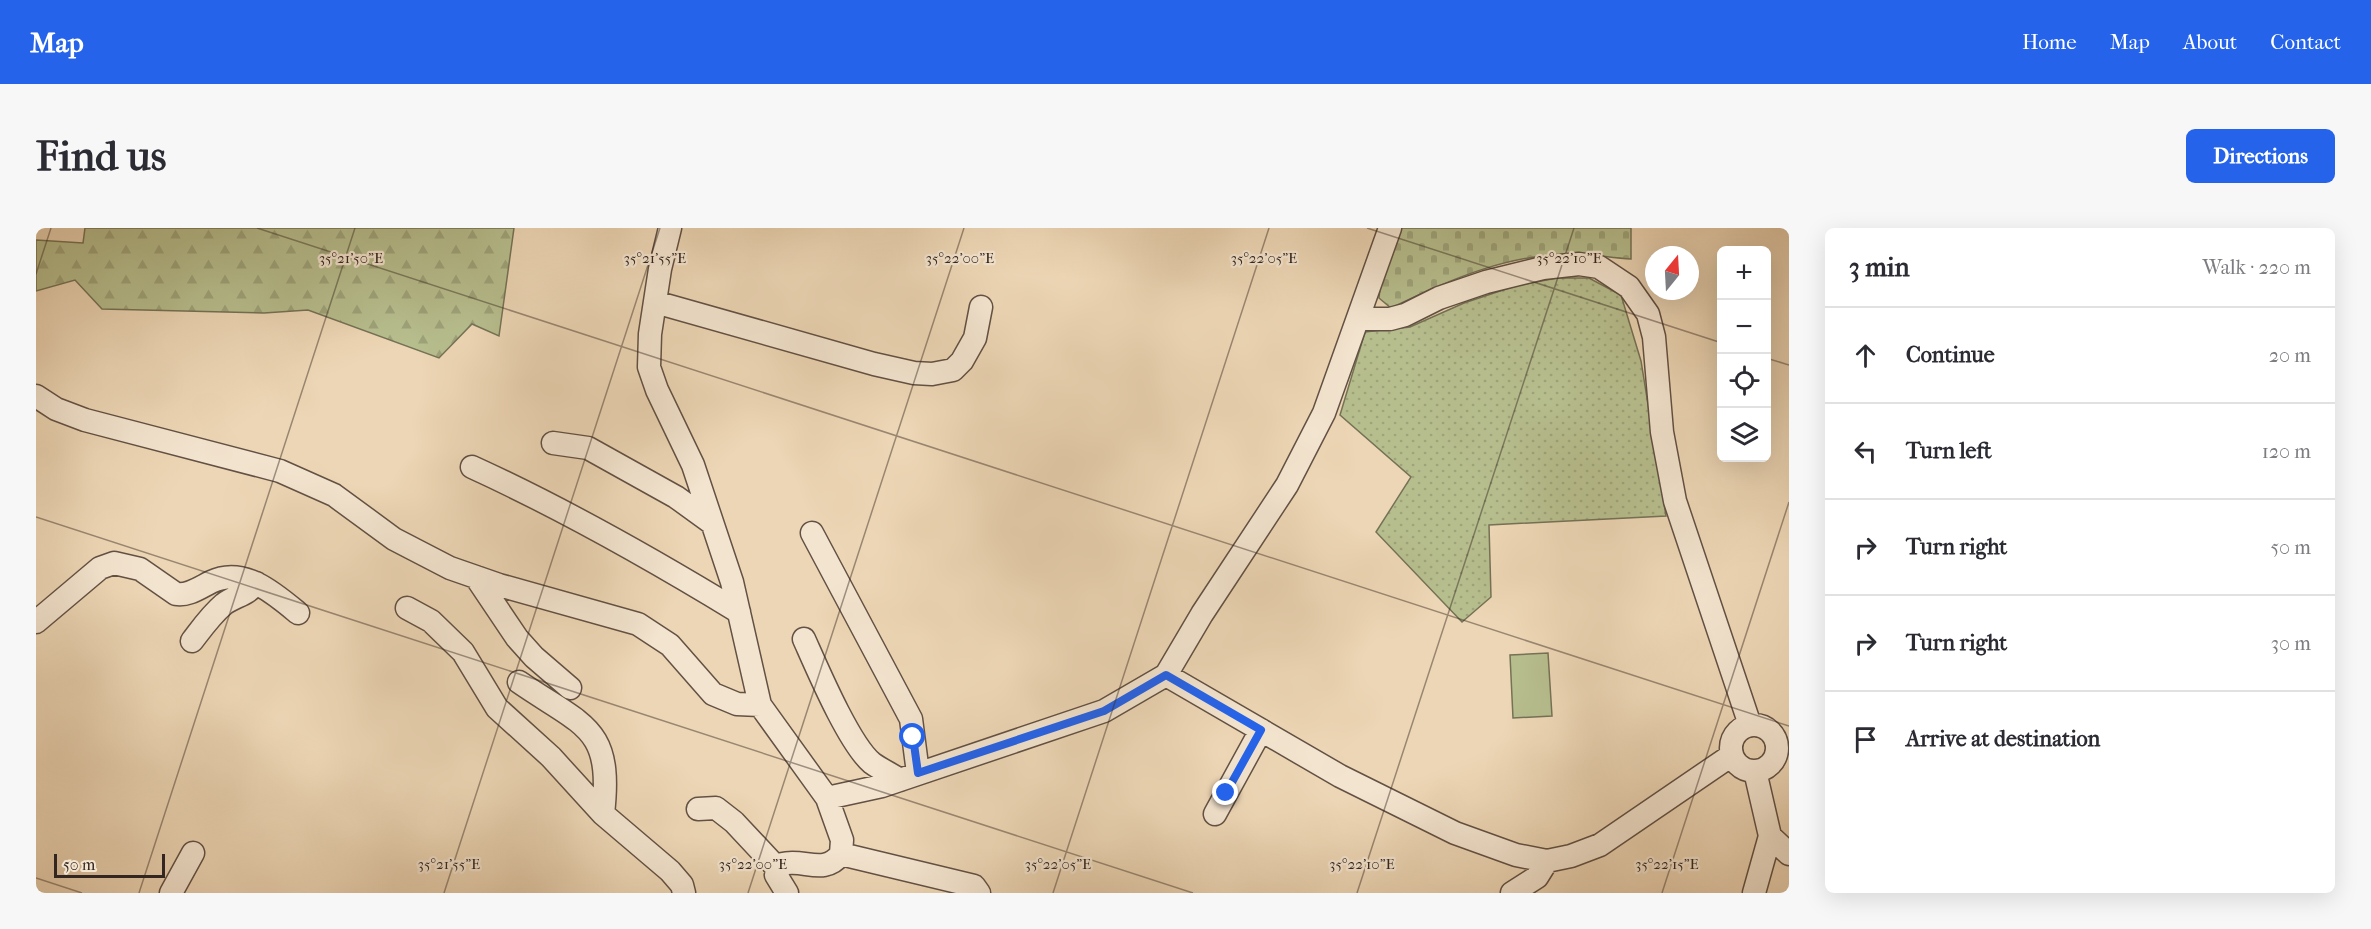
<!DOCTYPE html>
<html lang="en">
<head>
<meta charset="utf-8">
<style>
  body { margin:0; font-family:"IM FELL French Canon",serif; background:#f7f7f7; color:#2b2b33 }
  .controls { position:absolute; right:18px; top:18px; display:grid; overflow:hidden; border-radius:9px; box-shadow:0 6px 24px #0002 }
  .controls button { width:54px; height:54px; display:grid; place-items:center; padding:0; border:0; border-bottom:2px solid #e1e1e2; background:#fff; color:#2b2b33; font:30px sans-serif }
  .compass { position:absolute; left:1609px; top:18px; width:54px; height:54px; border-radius:50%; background:#fff; box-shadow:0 6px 24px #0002; rotate:18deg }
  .scale { position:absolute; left:18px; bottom:15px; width:111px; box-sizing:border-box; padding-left:6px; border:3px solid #33251f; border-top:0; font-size:16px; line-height:21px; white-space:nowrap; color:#33251f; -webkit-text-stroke:4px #f3e4cf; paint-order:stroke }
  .stop { position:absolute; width:18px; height:18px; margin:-14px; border:4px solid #2563eb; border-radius:50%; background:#fff }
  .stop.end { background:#2563eb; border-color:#fff; box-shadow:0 2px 6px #0008 }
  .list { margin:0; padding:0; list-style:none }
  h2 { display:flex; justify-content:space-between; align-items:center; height:78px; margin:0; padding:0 24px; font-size:26px }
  h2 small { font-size:20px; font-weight:400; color:#7c7c81 }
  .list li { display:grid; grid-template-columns:39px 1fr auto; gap:18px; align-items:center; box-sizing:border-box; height:96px; padding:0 24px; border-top:2px solid #e1e1e2 }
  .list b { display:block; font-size:22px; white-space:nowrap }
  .list em { font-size:20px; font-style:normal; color:#7c7c81 }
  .icon { flex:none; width:33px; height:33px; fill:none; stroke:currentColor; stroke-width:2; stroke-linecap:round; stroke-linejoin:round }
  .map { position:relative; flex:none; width:1753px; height:665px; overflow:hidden; border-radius:9px }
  header { display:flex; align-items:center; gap:36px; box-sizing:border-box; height:84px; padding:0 30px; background:#2563eb; color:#fff }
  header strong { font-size:28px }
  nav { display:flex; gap:33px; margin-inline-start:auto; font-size:21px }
  .intro { display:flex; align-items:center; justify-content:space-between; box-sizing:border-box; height:144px; padding:0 36px }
  h1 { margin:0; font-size:42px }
  .button { padding:15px 27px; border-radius:9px; background:#2563eb; color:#fff; font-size:21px; font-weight:700 }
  main { display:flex; gap:36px; padding:0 36px }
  aside { flex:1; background:#fff; border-radius:9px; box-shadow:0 6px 24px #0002 }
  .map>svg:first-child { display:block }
</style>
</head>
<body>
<header>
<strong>Map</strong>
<nav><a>Home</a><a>Map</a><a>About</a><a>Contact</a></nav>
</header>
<div class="intro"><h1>Find us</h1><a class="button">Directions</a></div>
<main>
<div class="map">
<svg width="1753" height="665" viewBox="0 0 1753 665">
  <defs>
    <pattern id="grass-dots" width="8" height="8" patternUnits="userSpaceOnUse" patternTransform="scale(1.5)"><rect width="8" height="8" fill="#b7be8e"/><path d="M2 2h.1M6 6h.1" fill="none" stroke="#9ea37a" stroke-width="1.8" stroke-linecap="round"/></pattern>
    <pattern id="forest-firs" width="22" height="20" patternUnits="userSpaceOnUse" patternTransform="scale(1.5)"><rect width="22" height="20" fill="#b7be8e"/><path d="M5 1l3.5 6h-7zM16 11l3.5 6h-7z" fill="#9ea37a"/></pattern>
    <pattern id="cemetery-stones" width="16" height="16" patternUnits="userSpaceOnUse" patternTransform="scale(1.5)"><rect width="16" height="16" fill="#b7be8e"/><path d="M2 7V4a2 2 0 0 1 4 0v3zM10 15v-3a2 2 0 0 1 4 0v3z" fill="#9ea37a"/></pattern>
  </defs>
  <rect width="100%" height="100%" fill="#edd6b5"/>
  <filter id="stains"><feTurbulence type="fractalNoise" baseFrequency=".00333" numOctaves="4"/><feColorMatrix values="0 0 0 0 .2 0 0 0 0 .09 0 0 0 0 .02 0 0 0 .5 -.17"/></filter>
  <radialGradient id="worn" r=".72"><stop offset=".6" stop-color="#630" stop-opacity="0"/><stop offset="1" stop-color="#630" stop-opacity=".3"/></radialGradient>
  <path fill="url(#grass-dots)" stroke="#757256" stroke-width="1.5" d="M1521,50H1553L1585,67L1605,133L1630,288L1453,297L1455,369L1426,394L1340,304L1375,249L1304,187L1329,104L1374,99L1428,75L1479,58Z"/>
  <path fill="url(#forest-firs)" stroke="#757256" stroke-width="1.5" d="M49,0H478L463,108L436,96L403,130L272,82L228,85L66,81L39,52L0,63V12L47,15Z"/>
  <path fill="url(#cemetery-stones)" stroke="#757256" stroke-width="1.5" d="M1364,0H1595V31C1578,30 1561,27 1544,26C1477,24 1414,51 1355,80L1343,70L1345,52Z"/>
  <path fill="#b7be8e" stroke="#757256" stroke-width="1.5" d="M1512,425L1516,488L1477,490L1474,427Z"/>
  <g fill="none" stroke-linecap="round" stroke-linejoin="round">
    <defs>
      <path id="minor" d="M634,0L624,41L614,106L613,139L621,162L657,237L696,354L724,477L791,570L806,612L805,626C788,648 768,630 746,636L740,647L751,665
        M619,74L838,136L878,145L896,146L917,142L926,133L939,110L945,79
        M1322,91H1354L1369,87L1403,70L1450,54L1507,40L1543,36L1563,39L1593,59L1612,86L1618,109L1626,204L1639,273L1714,497
        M0,168L20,181L49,192L244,243L298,267L358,311L414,340L463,357L602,396L634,417L677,466L701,476L724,477
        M517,215L552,220L640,269L676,295
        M436,239C528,281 616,331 703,384
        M776,305L875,491L882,545
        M440,349L481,410L498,429L534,460
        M371,380L395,393L427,424L461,480L515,529L567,586L634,643L646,657L648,665
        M0,394L64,340L78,335L104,341L140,366C152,368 163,360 175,354C207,338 238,365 262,385
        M768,411C781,440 813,516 836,535C844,541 855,546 864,552
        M156,413C166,400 175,387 188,376C198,368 212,367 220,355
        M1130,447L1304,548L1419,605L1480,627L1511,633L1535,628L1564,617L1696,527
        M483,454C548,499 577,498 567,586
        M1695 520a23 23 0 1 1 46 0a23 23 0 1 1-46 0Z
        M791,570L846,558L1068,483L1130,447L1166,386L1251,257L1288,185L1354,0
        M662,581L680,580L698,594L742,641
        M1179,586L1225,502
        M1734,608L1753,626
        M805,626L938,658L943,665
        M135,665L157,625
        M1476,665L1501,649L1511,633
        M1718,665L1734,608L1719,543"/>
    </defs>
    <use href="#minor" stroke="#625144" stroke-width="25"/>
    <use href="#minor" stroke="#f3e4cf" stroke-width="22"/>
  </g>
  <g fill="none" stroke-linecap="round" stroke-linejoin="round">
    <path stroke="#2563eb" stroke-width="8" d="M877,509L882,545L1068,483L1130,447L1225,502L1190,565"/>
  </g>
  <path fill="none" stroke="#33251f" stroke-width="1.5" stroke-opacity="0.45" d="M221,0L1753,498M1331,0L1686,115M0,46L15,0M1730,130L1753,137M0,289L1157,665M0,650L46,665M103,665L319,0M408,665L624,0M712,665L928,0M1017,665L1233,0M1321,665L1538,0M1626,665L1753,274"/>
  <g font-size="15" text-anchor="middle" fill="#33251f" stroke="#f3e4cf" stroke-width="4.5" stroke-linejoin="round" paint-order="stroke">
    <text x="315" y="35">35°21'50"E</text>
    <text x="619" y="35">35°21'55"E</text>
    <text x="924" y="35">35°22'00"E</text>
    <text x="1228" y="35">35°22'05"E</text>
    <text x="1533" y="35">35°22'10"E</text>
    <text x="413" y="641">35°21'55"E</text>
    <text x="717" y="641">35°22'00"E</text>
    <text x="1022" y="641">35°22'05"E</text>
    <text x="1326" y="641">35°22'10"E</text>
    <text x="1631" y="641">35°22'15"E</text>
  </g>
  <rect width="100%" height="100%" filter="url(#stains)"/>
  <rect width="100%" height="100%" fill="url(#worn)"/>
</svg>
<div class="controls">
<button>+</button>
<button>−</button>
<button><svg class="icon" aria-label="locate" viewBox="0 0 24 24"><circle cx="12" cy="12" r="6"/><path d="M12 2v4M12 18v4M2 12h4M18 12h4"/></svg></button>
<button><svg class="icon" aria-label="layers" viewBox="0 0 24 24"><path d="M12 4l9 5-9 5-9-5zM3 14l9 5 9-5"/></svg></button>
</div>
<svg class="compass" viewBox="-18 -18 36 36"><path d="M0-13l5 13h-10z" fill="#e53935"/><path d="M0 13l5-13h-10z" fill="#7c7c81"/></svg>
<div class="scale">50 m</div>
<div class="stop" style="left:877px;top:509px"></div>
<div class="stop end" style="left:1190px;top:565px"></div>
</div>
<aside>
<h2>3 min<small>Walk · 220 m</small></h2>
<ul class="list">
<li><svg class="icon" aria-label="ahead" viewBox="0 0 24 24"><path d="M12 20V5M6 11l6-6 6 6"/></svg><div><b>Continue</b></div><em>20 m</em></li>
<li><svg class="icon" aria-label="left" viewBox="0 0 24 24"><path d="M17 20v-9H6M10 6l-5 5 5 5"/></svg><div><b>Turn left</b></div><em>120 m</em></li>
<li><svg class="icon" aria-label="right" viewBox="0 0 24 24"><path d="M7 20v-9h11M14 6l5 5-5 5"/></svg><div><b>Turn right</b></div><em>50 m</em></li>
<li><svg class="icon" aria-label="right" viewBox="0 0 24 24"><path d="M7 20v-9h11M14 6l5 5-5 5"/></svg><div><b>Turn right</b></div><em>30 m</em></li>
<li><svg class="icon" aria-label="arrive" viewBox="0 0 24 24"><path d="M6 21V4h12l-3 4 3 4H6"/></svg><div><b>Arrive at destination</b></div></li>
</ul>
</aside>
</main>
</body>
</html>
